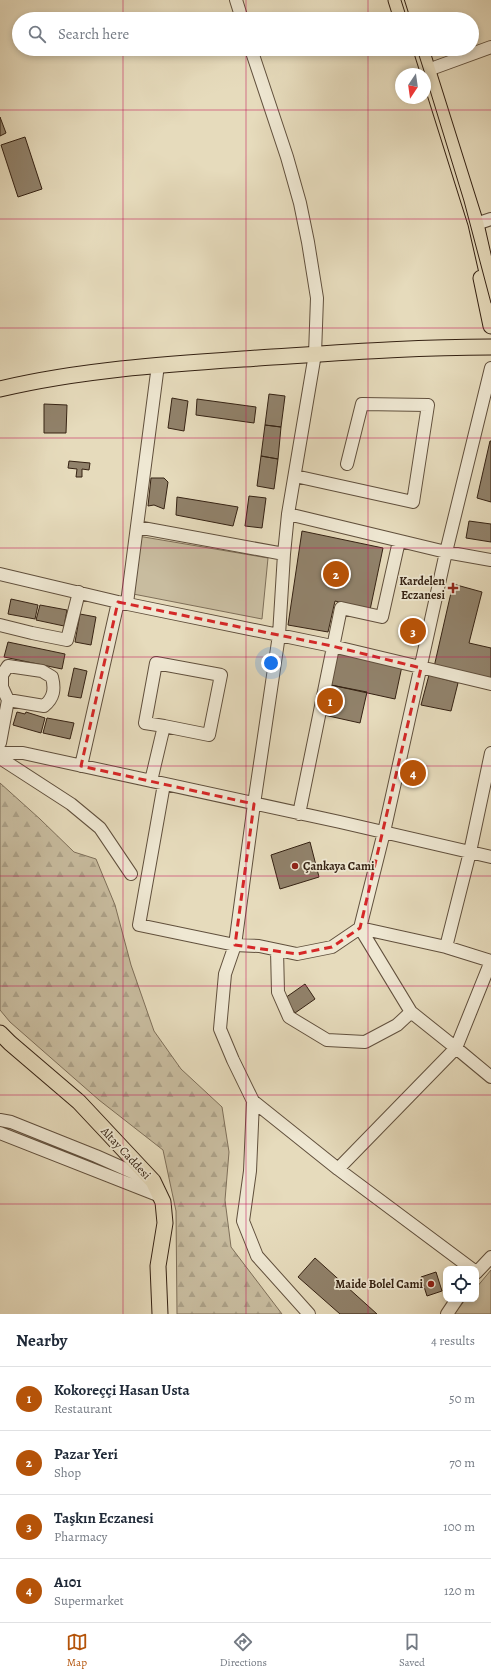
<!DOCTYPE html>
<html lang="en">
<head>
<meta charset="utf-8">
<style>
  body { margin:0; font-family:Alegreya,serif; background:#f2f2f3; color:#1f2937 }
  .controls { position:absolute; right:12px; bottom:12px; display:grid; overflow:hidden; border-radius:8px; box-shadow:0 2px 6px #0003 }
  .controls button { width:36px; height:36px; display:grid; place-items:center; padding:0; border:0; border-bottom:1px solid #e0e1e3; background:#fff; color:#1f2937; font:20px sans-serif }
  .compass { position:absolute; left:395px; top:68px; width:36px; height:36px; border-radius:50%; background:#fff; box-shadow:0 2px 6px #0003; rotate:193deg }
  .you { position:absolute; left:271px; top:663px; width:14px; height:14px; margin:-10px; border:3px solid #fff; border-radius:50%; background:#1a73e8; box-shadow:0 0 0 6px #1a73e833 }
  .badge { display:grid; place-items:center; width:26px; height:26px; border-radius:50%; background:#b45309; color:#fff; font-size:13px; font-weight:700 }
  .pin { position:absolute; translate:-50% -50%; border:2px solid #fff; box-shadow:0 1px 4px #0006 }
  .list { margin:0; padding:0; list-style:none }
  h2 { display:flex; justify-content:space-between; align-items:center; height:52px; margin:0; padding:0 16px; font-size:17px }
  h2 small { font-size:13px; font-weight:400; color:#747a83 }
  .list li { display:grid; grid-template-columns:26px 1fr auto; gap:12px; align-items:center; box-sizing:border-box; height:64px; padding:0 16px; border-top:1px solid #e0e1e3 }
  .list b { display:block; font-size:15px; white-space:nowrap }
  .list p { margin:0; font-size:13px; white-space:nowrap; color:#747a83 }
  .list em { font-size:13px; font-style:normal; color:#747a83 }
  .icon { flex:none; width:22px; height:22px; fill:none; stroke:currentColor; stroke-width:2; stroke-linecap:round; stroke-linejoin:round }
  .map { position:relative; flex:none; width:491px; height:1314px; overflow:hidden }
  .search { position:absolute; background:#fff; box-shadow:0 2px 6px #0003; left:12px; right:12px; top:12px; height:44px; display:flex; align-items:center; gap:10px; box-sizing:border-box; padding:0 14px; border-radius:22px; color:#747a83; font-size:15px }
  .sheet { height:308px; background:#fff }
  nav { display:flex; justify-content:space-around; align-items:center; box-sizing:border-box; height:56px; border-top:1px solid #e0e1e3; background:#fff; font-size:11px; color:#747a83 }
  nav a { display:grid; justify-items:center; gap:2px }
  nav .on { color:#b45309 }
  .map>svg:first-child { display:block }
</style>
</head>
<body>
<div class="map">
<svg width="491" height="1314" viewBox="0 0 491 1314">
  <defs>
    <pattern id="forest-firs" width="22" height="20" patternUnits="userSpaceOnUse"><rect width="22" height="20" fill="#c8bc9f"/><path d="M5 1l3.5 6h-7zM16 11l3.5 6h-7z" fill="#aca188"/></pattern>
  </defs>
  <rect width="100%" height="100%" fill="#e6dbbc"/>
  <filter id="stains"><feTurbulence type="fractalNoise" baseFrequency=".005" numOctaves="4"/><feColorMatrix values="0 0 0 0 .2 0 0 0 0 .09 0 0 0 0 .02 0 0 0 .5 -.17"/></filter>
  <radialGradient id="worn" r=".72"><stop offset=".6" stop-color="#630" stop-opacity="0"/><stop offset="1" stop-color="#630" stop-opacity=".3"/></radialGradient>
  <path fill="#c8bc9f" stroke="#7e6f59" d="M138,536L268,558L262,619L128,593Z
    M491,1270V1314H454L466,1299H476V1288Z"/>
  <path fill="url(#forest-firs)" stroke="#7e6f59" d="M0,783L40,819L74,852L96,859L115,905L131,965L154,1031L181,1069L222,1107L229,1152L225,1200L231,1247L282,1314H177L176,1211L163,1150L99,1100L10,1022L0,1010Z"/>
  <path fill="#91826b" stroke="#352213" d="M0,117L6,133L0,136Z
    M25,137L42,189L18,197L1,145Z
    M269,394L285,396L281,427L265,425Z
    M172,398L188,401L184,431L168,428Z
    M197,399L256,407L254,423L196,415Z
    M44,404L67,405L66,433H44Z
    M265,425L281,427L278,459L261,456Z
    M490,441H491V502L477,498Z
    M261,456L278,459L274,489L257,486Z
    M69,461L90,463L89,470L82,469V477H76L77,469L68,468Z
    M151,478H164L168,482L164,509L154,505L148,506Z
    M249,496L266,498L262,528L245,526Z
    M177,497L238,507L233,526L176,515Z
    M469,521L491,524V542L466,538Z
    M302,531L383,548L370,610L335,601L328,632L288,625Z
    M453,584L482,592L469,643L491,648V679L434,667Z
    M11,599L38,605L35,619L8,614Z
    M40,605L67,610L64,626L36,620Z
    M80,614L96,617L91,645L75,642Z
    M8,642L65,654L62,669L4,657Z
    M338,651L402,666L395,699L331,685Z
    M74,668L87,671L81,698L68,696Z
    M429,675L458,683L451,711L421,705Z
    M331,685L367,692L360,723L324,715Z
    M17,712L25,714L26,712L45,718L41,733L13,725Z
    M47,718L74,723L70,739L43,733Z
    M310,842L319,877L280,889L271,855Z
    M305,984L315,999L295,1013L285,998Z
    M315,1258L377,1314H340L298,1277Z
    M436,1272L442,1291L427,1296L421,1277Z"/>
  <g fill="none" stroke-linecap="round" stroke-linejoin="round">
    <defs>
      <path id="minor" d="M236,0L242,19
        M251,49L287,157L300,203L308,242L317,298L315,354L288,514
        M428,70L491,47
        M476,224L491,219
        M295,476L413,502L428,405L362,404L347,464
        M137,527L284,554
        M491,560L446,552L288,514L284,554L279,635L254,804L235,945L225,974L220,1029L233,1060L253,1101L338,1169L456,1048L491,1077
        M0,574L118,602L332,646L491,684
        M127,603L158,365
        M0,625L32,633L67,640L79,592
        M0,743L8,700L2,687V675L8,666L42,671L52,677C55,689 54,698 44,706L8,700
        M0,753H23L340,822L491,857
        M0,758L71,804L100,828L131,874
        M81,766L118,602
        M151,781L164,726L209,735L221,675L156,663L145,723L164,726
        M164,784L139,925L235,945L259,946L297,954L332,947L360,928L384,832L446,552L491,368
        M299,814L341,608L382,617L399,541
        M360,928L411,1012L456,1048L491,961
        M360,928L446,947L491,961
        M446,947L470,852L491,753
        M277,950L278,992L289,1017L327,1040L365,1042L397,1025L411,1012
        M253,1101L250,1171L243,1221L257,1256L309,1314
        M0,1120L11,1122L96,1156L150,1180
        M0,1133L160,1196
        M338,1169L472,1269
        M476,1273L491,1257
        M447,1314L457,1299"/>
      <path id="major" d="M396,0L402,19
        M421,49L476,224L491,290
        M481,278L491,326
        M0,389C85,369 171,364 258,358C336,353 413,347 491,347
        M0,1033L10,1043L79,1102L153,1181L163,1202L165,1223L158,1266L160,1314"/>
    </defs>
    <use href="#minor" stroke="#61503d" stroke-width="14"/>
    <use href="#major" stroke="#352213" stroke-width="17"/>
    <use href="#minor" stroke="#efe8d3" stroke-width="12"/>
    <use href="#major" stroke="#e6dbbc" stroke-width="15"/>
    <path stroke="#352213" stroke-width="1" d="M401,0L407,19
      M417,49L425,74
      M425,74L464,201L491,303"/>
  </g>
  <path fill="none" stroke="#d62828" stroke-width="3" stroke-dasharray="8 5" stroke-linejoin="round" d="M118,602L332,646L421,668L360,928L332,947L297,954L235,945L254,804L81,766Z"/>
  <path fill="none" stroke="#c2185b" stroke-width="1" stroke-opacity="0.55" d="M123,0V19M246,0V19M368,0V19M123,49V1314M246,49V1314M368,49V1314M0,110H491M0,219H491M0,328H491M0,438H491M0,548H491M0,657H491M0,766H491M0,876H491M0,986H491M0,1095H491M0,1204H491"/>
  <g fill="#8f2418" stroke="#efe8d3" stroke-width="1.5">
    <path d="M451 582h4v4h4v4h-4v4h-4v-4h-4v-4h4z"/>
    <circle cx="295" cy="866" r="4"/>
    <circle cx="431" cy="1284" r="4"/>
  </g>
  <g text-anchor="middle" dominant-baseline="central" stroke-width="3.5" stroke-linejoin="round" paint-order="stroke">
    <g font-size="12" font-weight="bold" fill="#352213" stroke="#efe8d3" text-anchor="end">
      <text x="445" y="581">Kardelen<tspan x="445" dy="14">Eczanesi</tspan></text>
      <text x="303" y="866" text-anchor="start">Çankaya Cami</text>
      <text x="423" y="1284">Maide Bolel Cami</text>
    </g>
    <g font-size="12" fill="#352213" stroke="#efe8d3">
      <text transform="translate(126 1153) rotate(47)">Altay Caddesi</text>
    </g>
  </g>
  <rect width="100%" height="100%" filter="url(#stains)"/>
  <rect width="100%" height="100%" fill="url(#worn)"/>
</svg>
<div class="controls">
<button><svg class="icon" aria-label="locate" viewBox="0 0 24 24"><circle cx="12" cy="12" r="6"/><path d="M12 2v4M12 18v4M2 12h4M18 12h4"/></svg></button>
</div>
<svg class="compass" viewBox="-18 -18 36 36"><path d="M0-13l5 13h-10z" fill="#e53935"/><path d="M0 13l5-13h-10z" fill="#747a83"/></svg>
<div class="you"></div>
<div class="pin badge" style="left:330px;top:701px">1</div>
<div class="pin badge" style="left:336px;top:574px">2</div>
<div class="pin badge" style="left:413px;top:631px">3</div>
<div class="pin badge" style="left:413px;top:773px">4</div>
<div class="search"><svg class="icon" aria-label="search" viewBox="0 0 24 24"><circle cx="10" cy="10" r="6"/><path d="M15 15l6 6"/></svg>Search here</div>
</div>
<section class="sheet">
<h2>Nearby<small>4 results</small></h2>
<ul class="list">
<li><span class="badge">1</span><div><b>Kokoreççi Hasan Usta</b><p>Restaurant</p></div><em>50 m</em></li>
<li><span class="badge">2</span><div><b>Pazar Yeri</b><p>Shop</p></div><em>70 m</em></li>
<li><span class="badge">3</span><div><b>Taşkın Eczanesi</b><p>Pharmacy</p></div><em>100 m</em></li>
<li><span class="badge">4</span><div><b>A101</b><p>Supermarket</p></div><em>120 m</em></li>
</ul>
</section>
<nav>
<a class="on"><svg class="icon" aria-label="map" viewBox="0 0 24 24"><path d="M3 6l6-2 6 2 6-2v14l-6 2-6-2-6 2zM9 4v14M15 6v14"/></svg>Map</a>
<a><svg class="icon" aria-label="directions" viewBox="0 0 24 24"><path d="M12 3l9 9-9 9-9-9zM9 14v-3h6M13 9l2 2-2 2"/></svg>Directions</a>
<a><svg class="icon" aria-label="saved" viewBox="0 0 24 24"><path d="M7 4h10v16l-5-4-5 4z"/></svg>Saved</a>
</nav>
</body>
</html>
